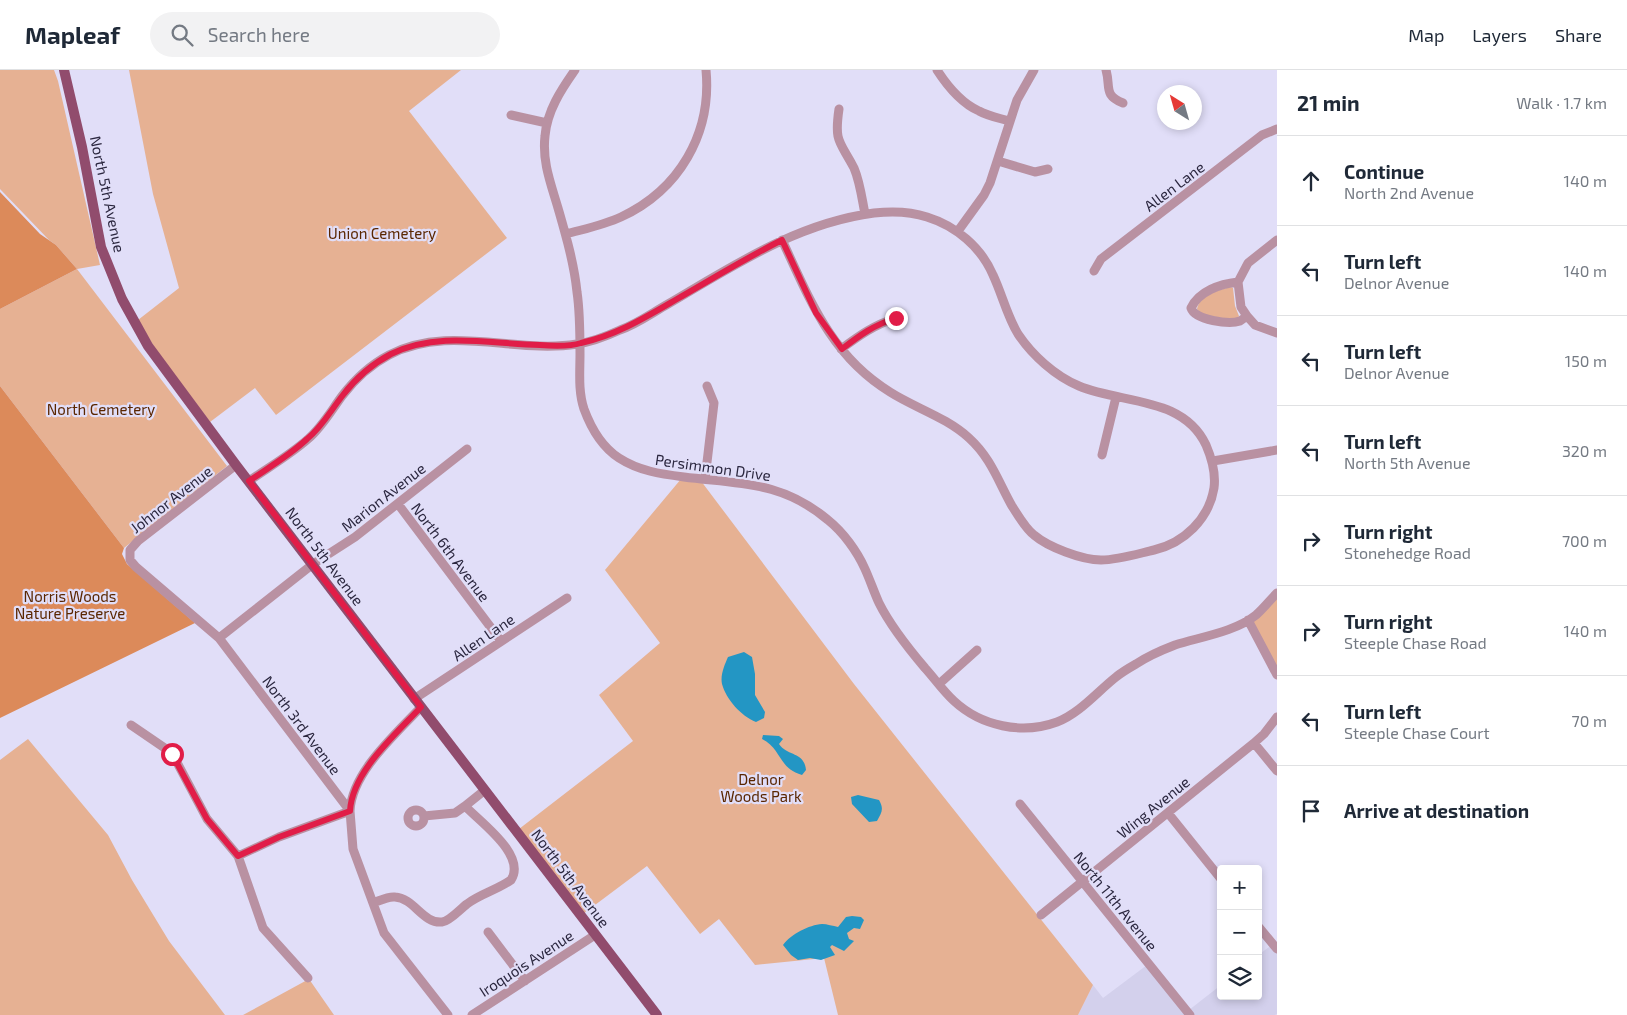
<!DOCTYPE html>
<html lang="en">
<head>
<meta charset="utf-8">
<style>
  body { margin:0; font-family:"Exo 2",sans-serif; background:#f2f2f3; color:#1f2937 }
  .controls { position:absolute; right:15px; bottom:15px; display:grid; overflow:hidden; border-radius:5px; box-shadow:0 2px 8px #0003 }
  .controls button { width:45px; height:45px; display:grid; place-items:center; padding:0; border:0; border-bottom:1px solid #e0e1e3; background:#fff; color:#1f2937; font:25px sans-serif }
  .compass { position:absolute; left:1157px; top:15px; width:45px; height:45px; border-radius:50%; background:#fff; box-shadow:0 2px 8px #0003; rotate:323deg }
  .stop { position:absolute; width:15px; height:15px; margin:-11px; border:4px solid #e11d48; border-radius:50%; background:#fff }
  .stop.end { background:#e11d48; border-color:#fff; box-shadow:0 1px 5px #0008 }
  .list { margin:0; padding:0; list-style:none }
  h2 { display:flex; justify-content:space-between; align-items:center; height:65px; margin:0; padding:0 20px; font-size:21px }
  h2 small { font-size:16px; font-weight:400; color:#747a83 }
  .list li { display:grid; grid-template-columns:32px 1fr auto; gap:15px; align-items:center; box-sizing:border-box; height:90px; padding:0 20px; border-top:1px solid #e0e1e3 }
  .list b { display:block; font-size:19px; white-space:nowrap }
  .list p { margin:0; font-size:16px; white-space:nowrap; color:#747a83 }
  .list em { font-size:16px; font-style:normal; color:#747a83 }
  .icon { flex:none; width:28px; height:28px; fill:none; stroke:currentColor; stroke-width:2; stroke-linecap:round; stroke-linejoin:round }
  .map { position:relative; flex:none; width:1277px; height:945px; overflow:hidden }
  header { display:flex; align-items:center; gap:30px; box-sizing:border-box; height:70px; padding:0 25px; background:#fff; border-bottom:1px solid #e0e1e3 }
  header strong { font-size:24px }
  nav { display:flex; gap:28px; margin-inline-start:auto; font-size:18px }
  .search { width:350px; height:45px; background:#f2f2f3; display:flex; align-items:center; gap:12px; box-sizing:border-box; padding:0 18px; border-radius:28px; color:#747a83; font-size:19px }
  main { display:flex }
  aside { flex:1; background:#fff }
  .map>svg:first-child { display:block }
</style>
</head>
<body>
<header>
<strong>Mapleaf</strong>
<div class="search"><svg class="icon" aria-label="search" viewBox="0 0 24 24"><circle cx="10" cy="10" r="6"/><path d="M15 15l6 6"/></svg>Search here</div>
<nav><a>Map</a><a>Layers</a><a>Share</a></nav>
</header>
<main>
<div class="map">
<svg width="1277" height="945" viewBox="0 0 1277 945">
  <rect width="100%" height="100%" fill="#e1def8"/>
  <path fill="#d3d0ec" d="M1272,875L1277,881V944L1275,945H1193L1189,940L1221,915V926H1258V885Z
    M1147,895L1187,945H1078L1093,915L1103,928Z"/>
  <path fill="#e6b193" d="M0,0H54L58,11L100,195L77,199L227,396L124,478L0,316V239L77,199L56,175L49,170L0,119Z
    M129,0H461L409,41L507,168L276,345L255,318L210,352L156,280L138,250L179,218L153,124Z
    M1231,217L1233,218L1235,236L1239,246L1238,248L1226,249L1201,244L1197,239C1200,225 1218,220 1231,217Z
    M681,409L701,411L854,614L1093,915L1078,945H838L824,888L755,895L719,849L700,864L647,796L583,844L519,759L633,671L599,625L660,573L605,500Z
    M1277,526V604L1251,552Z
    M28,669L108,765L132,810L169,871L225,945H0V690Z
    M309,909L334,945H243Z"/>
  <path fill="#dc8a5a" d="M0,122L40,164L56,175L77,199L0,239Z
    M0,316L124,478L122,484L127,494L195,553L0,648Z"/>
  <path fill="#2396c4" d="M744,582L752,587L755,604V625L765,642L764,648L756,652C741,646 726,629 722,614C720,605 725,594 728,587Z
    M763,665L779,666L783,669L779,674C788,687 804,681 806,700L802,705C778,698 782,679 762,669Z
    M858,725L879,730C884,739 882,742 877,751L869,752L852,734L851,727Z
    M852,846L861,847L864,850L860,859L854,858L847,863L849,869L854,871L844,881L832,875L830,877L835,885L821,890L810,888L798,890L791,885L783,875C791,864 809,855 822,854C827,854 833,856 838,857L846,847Z"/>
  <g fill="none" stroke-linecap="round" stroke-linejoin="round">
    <path stroke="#b991a2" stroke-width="9" d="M575,0C561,20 547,41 545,66C542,92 551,114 558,138C566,166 574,193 577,222C580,242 580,263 580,284C580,302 578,321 584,339C591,358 602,377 619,388C639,401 661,404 684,407C740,414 782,411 828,450C843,462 857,481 865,499C870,510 874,522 879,533C891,557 908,578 925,598C935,609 943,621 954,631C981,656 1022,665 1057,652C1080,643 1097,622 1116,607C1122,602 1129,598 1136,594C1148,586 1162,580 1175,575C1200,567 1235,562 1256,545C1263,539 1270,530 1277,523
      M937,0C948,17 961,33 979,41C988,46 999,48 1009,51
      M1106,0C1111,17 1103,25 1123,33
      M839,39C834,73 840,71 854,98C860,112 862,129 865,144
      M511,45L547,53
      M998,91L1035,102L1048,99
      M958,161L984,125L990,113L1017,30L1034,0
      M566,164C584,159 604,155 621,147C679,120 712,64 706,0
      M1277,170L1248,193L1238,212L1241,237L1247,246L1255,255L1277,263
      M1094,201L1101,189L1262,65L1277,59
      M1238,212C1220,214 1199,221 1191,238C1195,250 1229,255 1240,251C1242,250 1244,248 1247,246
      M841,279C860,265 874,255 896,248
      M1102,385L1116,327
      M1213,391L1277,380
      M236,395L138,471L130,480V490L136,497L219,568L350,741L353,779L384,863L448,945
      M705,409L714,333L707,316
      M249,411C269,397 290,385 308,369C322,357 331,341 342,326C355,309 370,295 389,285C448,254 515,284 577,274C592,272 607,266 620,260C637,254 652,243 668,234C733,196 797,153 874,143C892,141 909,141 927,147C956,156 981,177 993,205C1002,224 1007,246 1018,264C1032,285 1055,306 1079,316C1122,334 1183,326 1206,375C1212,389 1216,403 1214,418C1209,449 1184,473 1154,480C1137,484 1118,490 1101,490C1082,490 1048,477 1034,465C1025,458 1018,445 1012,436C998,411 991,388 969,368C946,347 915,338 890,322C831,286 810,230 782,170
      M398,434L501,571
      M1248,550L1277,605
      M219,568L313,494L355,467L467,379
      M939,614L977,580
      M414,629L567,528
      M131,655L172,683L207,749L238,786L263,858L308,908
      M1254,673L1277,701
      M1020,734L1190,945
      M408 748a8 8 0 1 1 16 0a8 8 0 1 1-16 0Z
      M1168,743L1221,809
      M424,746L455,743L465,736
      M238,786L279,767L350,741C352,702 395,665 421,637
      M373,833C379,831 388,826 395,827C414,828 423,854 442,852C450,851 460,839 467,834C480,824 497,820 511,810C527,785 480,752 465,736L485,720
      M1041,845L1254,673L1264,664L1277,647
      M1258,856L1277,879
      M488,862L525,911
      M472,945L595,865"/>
    <path stroke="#914c6d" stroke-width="10" d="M64,0L82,77L101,177L122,229L148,276L236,395L657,945"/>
  </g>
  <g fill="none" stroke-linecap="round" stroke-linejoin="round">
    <path stroke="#e11d48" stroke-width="6" d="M172,684L207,749L238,786L279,767L350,741C352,702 395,665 421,637L249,411C268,398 290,385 307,369C322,357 331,340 343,325C356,308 372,294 391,284C438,261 490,274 540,275C553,276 568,277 581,273C617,265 646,247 677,229C712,209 746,188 782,170L816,243L842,279C860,265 874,255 896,248"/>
  </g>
  <g text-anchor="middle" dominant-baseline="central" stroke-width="4.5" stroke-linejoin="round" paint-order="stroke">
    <g font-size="15" fill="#2b273f" stroke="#e1def8">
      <text transform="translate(1174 116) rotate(-37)">Allen Lane</text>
      <text transform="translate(108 124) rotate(78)">North 5th Avenue</text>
      <text transform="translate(713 397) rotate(8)">Persimmon Drive</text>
      <text transform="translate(383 427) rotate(-38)">Marion Avenue</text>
      <text transform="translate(171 429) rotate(-38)">Johnor Avenue</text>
      <text transform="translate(451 482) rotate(53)">North 6th Avenue</text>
      <text transform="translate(325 486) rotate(53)">North 5th Avenue</text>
      <text transform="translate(483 567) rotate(-34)">Allen Lane</text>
      <text transform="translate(302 655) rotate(53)">North 3rd Avenue</text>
      <text transform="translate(1153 737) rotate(-39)">Wing Avenue</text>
      <text transform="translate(571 808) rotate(53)">North 5th Avenue</text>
      <text transform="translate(1116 831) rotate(51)">North 11th Avenue</text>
      <text transform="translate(526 893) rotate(-33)">Iroquois Avenue</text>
    </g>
    <g font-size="15" fill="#5a2600" stroke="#e1def8">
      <text x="382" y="163">Union Cemetery</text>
      <text x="101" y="339">North Cemetery</text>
      <text x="70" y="526">Norris Woods<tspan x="70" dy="17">Nature Preserve</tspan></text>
      <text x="761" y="709">Delnor<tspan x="761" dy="17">Woods Park</tspan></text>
    </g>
  </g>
</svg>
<div class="controls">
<button>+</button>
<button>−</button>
<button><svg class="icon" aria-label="layers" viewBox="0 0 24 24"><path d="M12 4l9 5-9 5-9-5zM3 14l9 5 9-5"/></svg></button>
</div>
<svg class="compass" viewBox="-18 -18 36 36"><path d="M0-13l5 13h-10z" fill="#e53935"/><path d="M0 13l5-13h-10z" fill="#747a83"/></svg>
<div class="stop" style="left:172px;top:684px"></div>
<div class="stop end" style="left:896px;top:248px"></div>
</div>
<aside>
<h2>21 min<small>Walk · 1.7 km</small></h2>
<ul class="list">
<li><svg class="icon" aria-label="ahead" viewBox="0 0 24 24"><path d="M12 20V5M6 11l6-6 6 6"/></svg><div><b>Continue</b><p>North 2nd Avenue</p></div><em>140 m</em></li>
<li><svg class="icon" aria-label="left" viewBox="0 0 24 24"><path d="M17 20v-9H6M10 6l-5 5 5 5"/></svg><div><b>Turn left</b><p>Delnor Avenue</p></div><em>140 m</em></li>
<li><svg class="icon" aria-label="left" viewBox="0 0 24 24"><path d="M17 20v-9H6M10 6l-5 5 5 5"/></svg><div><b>Turn left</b><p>Delnor Avenue</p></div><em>150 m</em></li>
<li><svg class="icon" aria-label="left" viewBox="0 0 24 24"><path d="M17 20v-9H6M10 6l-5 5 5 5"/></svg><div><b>Turn left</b><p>North 5th Avenue</p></div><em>320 m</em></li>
<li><svg class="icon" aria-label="right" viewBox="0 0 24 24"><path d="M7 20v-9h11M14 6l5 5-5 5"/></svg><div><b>Turn right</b><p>Stonehedge Road</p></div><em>700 m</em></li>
<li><svg class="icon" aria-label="right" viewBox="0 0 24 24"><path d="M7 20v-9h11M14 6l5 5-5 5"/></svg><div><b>Turn right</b><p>Steeple Chase Road</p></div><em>140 m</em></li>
<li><svg class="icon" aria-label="left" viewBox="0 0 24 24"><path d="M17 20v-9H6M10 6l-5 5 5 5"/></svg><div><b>Turn left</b><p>Steeple Chase Court</p></div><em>70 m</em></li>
<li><svg class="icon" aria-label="arrive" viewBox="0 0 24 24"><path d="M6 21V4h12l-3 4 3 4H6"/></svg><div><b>Arrive at destination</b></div></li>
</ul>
</aside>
</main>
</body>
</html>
